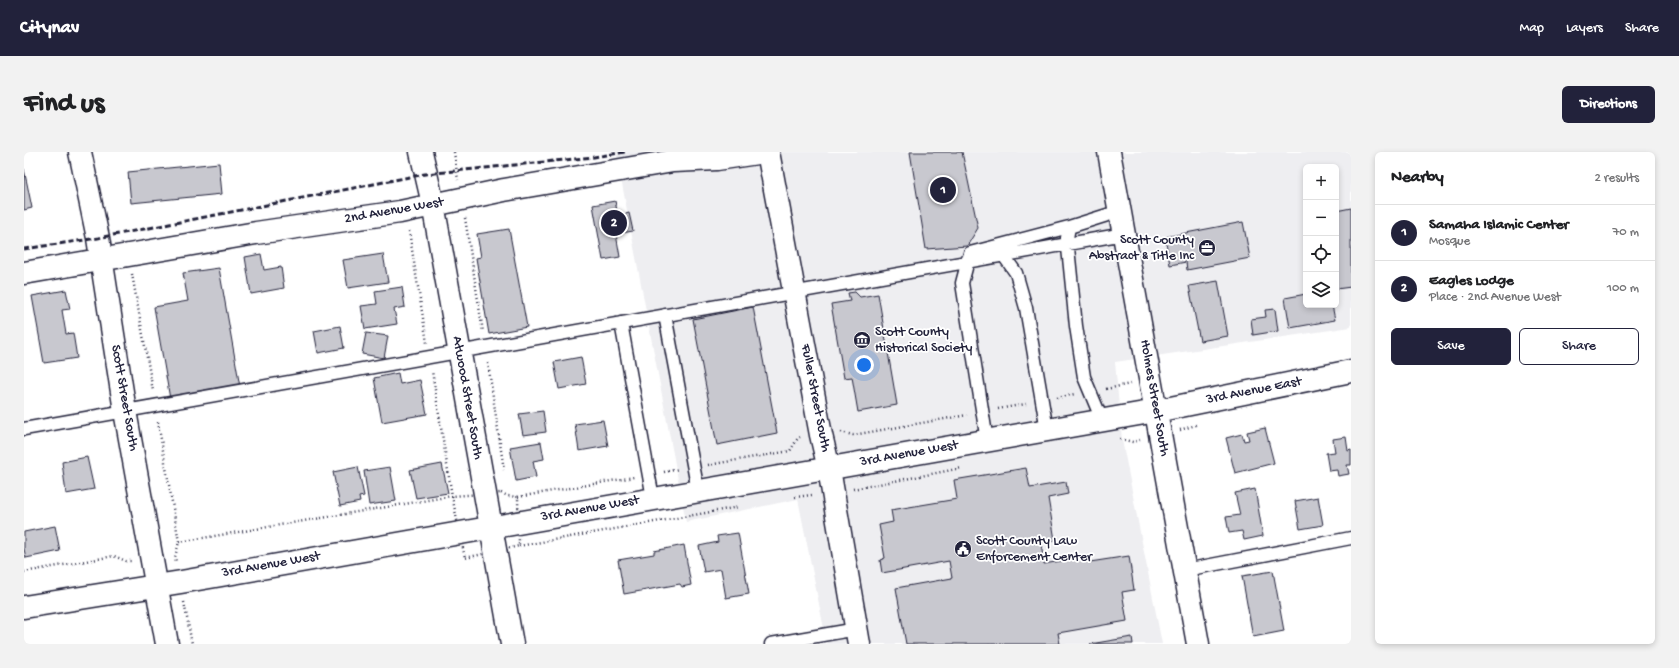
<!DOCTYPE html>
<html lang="en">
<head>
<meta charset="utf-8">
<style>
  body { margin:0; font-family:"Gochi Hand",sans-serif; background:#f2f2f2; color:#202124 }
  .controls { position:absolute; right:12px; top:12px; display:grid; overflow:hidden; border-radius:6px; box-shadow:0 2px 6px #0003 }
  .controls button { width:36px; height:36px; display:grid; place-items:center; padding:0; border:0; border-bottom:1px solid #e0e0e0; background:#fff; color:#202124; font:20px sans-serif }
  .you { position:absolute; left:840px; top:213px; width:14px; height:14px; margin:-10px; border:3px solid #fff; border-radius:50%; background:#1a73e8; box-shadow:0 0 0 6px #1a73e833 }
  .badge { display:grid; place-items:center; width:26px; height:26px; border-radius:50%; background:#22223b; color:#fff; font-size:13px; font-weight:700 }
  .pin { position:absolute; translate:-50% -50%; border:2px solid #fff; box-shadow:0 1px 4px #0006 }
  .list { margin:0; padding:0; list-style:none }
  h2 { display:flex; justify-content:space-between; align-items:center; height:52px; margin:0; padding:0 16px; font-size:17px }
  h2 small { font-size:13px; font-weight:400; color:#757577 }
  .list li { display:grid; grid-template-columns:26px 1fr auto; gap:12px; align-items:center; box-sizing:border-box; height:56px; padding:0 16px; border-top:1px solid #e0e0e0 }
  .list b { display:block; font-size:15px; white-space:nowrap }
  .list p { margin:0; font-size:13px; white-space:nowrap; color:#757577 }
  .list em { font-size:13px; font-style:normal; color:#757577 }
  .actions { display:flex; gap:8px; padding:12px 16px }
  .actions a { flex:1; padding:9px 0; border:1px solid #22223b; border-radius:6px; text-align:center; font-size:14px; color:#22223b }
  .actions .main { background:#22223b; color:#fff }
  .icon { flex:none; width:22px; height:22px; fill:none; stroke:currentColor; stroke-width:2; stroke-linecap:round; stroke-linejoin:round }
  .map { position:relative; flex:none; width:1327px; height:492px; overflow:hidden; border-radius:6px }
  header { display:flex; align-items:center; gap:24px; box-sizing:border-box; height:56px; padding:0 20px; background:#22223b; color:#fff }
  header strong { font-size:19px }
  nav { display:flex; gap:22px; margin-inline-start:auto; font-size:14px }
  .intro { display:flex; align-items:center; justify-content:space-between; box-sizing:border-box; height:96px; padding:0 24px }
  h1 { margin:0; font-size:28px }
  .button { padding:10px 18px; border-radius:6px; background:#22223b; color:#fff; font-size:14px; font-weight:700 }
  main { display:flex; gap:24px; padding:0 24px }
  aside { flex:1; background:#fff; border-radius:6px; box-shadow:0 2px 6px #0003 }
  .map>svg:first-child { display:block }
</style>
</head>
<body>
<header>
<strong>Citynav</strong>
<nav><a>Map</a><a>Layers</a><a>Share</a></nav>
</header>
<div class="intro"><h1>Find us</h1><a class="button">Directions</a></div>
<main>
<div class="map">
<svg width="1327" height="492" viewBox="0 0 1327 492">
  <rect width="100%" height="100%" fill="#fff"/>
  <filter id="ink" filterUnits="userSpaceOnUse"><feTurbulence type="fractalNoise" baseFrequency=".025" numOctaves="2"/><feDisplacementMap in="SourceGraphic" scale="8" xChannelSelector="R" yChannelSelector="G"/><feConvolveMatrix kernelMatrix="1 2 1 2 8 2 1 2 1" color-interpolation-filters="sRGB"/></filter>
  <g filter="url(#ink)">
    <path fill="#eeeef1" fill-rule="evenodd" d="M592,0H1327V175L1091,210L1098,288L1138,492H803L774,347L662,370ZM1282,15H1312V153H1282Z"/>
    <path fill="#c8c8cf" stroke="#22223b" d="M886,0H938L954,76L943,94L902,97Z
      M195,11L198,42L107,51L104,20Z
      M0,17L8,56L0,58Z
      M591,49L594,64L605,61L609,79L592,82L596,105L579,108L569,53Z
      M1327,56V135L1312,137V59Z
      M1219,70L1226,106L1163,118L1162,110L1146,113L1141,85Z
      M485,77L503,175L465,182L452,106L457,105L453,82Z
      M237,102L240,118L257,115L260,136L227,142L221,105Z
      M359,102L364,130L324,136L319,108Z
      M195,116L216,235L146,247L130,155L164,149L159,121Z
      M1194,129L1204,184L1176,189L1165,134Z
      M378,135L381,155L370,157L373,172L341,177L337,154L353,152L351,139Z
      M42,138L46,157L38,158L42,182L49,181L53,206L20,211L8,144Z
      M831,140L836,145L854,142L873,253L834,260L828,225L820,226L807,152L826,149L824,141Z
      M1282,142V153H1308L1311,168L1266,176L1261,146Z
      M729,155L753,281L693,293L669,167Z
      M1251,157L1254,179L1229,183L1227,167L1242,165L1241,158Z
      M316,174L320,196L294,201L290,179Z
      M342,181L364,184L360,206L338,202Z
      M557,205L562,232L535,237L530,210Z
      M374,221L376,232L396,228L403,262L358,270L350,226Z
      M519,259L522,280L499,283L495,262Z
      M579,268L584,294L555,299L551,272Z
      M1241,276L1250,311L1211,321L1202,286L1218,282L1220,289L1225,288L1223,280Z
      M1322,285L1324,299L1327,298V313H1323L1325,322L1314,324L1313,318L1305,319L1302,301L1311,300L1309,287Z
      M517,290L520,307L509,309L512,325L492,329L486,295Z
      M63,305L70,337L42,342L38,310Z
      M418,312L424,341L392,346L386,318Z
      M334,315L340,344L335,345L336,350L316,354L309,320Z
      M366,315L372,349L345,353L340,319Z
      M1002,316L1006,336L1042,330L1044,342L1024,346L1031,388L1017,391L1020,412L1065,404L1066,410L1105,404L1110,438L1098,440L1103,469L1034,481L1036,492H882L872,436L928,426L925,409L858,421L856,408L861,406L855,373L869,370L867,358L933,347L930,328Z
      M1231,337L1239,384L1220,388L1218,379L1205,381L1202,365L1216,363L1211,341Z
      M1294,345L1299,373L1276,377L1271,349Z
      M31,374L36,399L2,406L0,397V380Z
      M714,381L725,442L702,446L697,417L680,420L675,394L694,390L693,384Z
      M660,393L667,433L658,435L656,432L600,442L594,408L630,402V399Z
      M1249,419L1260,479L1229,485L1218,424Z
      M1108,485L1109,492H1066Z"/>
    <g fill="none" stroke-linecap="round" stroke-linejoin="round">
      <defs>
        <path id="service" d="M973,94L1045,75
          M641,163L674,339
          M597,171L629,346
          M1078,268L1060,225L1052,174L1043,86L1045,75L1096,59
          M0,277L1100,82
          M963,289L938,131L946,101L973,94L992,121L1002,156L1023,278
          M1161,418L1327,386
          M747,492L833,477"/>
        <path id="minor" d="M56,0L74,86L101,259L143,492
          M397,0L409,52L488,492
          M1085,0L1174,492
          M0,121L232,81L376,60L480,38L649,9L693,7L740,0
          M0,455L157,430L1132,259L1327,219"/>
        <path id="tertiary" d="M744,0L797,283L805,317L835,492"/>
      </defs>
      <use href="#service" stroke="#22223b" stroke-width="15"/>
      <use href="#minor" stroke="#22223b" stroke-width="25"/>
      <use href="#tertiary" stroke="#22223b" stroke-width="25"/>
      <path stroke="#22223b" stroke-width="2.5" stroke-dasharray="1 3" stroke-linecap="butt" d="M430,0L434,28
        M441,66L459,180
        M385,79L403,191
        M108,122L129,239
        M464,211L480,318
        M1082,237L1106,232
        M1033,246L1051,242
        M974,257L1002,252
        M134,270L155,390L151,405L152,410
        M1156,278L1172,273
        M817,280L829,283L943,263
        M1096,287L1109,290L1116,288
        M684,313L766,299L774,286L776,285
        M640,320L655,317
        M829,337L938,316
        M477,341L484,344L494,345L495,394L441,406L428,344Z
        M494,345L610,325
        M771,345L788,343
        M155,390L428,344L408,219
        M495,394L715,355
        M0,420L90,404L102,409H107
        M160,450L168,492"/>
      <use href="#service" stroke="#fff" stroke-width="12"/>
      <use href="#minor" stroke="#fff" stroke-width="22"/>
      <use href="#tertiary" stroke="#fff" stroke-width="22"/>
      <path stroke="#22223b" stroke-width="3" stroke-dasharray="6 3" stroke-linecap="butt" d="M0,97L74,86L401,22L570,5L601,0"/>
    </g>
  </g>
  <defs>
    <symbol id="office-disc" viewBox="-11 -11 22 22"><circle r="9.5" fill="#22223b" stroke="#fff"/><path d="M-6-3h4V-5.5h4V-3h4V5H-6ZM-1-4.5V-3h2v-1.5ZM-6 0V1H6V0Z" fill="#fff"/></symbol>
    <symbol id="museum-disc" viewBox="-11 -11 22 22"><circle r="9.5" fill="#22223b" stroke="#fff"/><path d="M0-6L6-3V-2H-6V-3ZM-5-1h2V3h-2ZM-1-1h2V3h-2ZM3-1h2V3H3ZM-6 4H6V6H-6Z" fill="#fff"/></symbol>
    <symbol id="civic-disc" viewBox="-11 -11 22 22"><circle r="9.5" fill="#22223b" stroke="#fff"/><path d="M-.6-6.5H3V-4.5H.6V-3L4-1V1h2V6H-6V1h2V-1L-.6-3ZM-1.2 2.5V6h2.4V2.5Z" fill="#fff"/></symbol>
  </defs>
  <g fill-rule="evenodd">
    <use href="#office-disc" x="1173" y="86" width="20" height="20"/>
    <use href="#museum-disc" x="828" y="178" width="20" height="20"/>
    <use href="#civic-disc" x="929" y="387" width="20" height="20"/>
  </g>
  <g text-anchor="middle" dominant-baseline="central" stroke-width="3.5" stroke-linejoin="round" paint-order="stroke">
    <g font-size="14" fill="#22223b" stroke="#fff">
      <text transform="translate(370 59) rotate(-10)">2nd Avenue West</text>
      <text transform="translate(1230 239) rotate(-11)">3rd Avenue East</text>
      <text transform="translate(100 246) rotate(80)">Scott Street South</text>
      <text transform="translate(443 246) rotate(80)">Atwood Street South</text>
      <text transform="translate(791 246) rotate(79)">Fuller Street South</text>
      <text transform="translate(1130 246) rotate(80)">Holmes Street South</text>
      <text transform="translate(885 302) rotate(-10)">3rd Avenue West</text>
      <text transform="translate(566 357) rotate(-10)">3rd Avenue West</text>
      <text transform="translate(247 413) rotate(-10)">3rd Avenue West</text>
    </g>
    <g font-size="14" fill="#22223b" stroke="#fff" text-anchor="start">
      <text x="1170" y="88" text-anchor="end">Scott County<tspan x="1170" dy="16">Abstract &amp; Title Inc</tspan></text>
      <text x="851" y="180">Scott County<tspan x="851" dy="16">Historical Society</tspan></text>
      <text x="952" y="389">Scott County Law<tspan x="952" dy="16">Enforcement Center</tspan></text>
    </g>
  </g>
</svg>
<div class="controls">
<button>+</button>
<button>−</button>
<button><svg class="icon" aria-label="locate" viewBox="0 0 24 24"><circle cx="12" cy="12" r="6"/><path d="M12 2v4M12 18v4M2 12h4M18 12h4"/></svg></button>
<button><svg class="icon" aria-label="layers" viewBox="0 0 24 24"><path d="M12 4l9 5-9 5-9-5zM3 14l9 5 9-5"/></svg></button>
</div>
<div class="you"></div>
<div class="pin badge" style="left:919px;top:38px">1</div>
<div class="pin badge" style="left:590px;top:71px">2</div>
</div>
<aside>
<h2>Nearby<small>2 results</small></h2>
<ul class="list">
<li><span class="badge">1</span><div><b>Samaha Islamic Center</b><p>Mosque</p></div><em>70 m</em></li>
<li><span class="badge">2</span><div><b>Eagles Lodge</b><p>Place · 2nd Avenue West</p></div><em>100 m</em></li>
</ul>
<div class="actions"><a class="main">Save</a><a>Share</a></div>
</aside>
</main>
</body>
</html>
